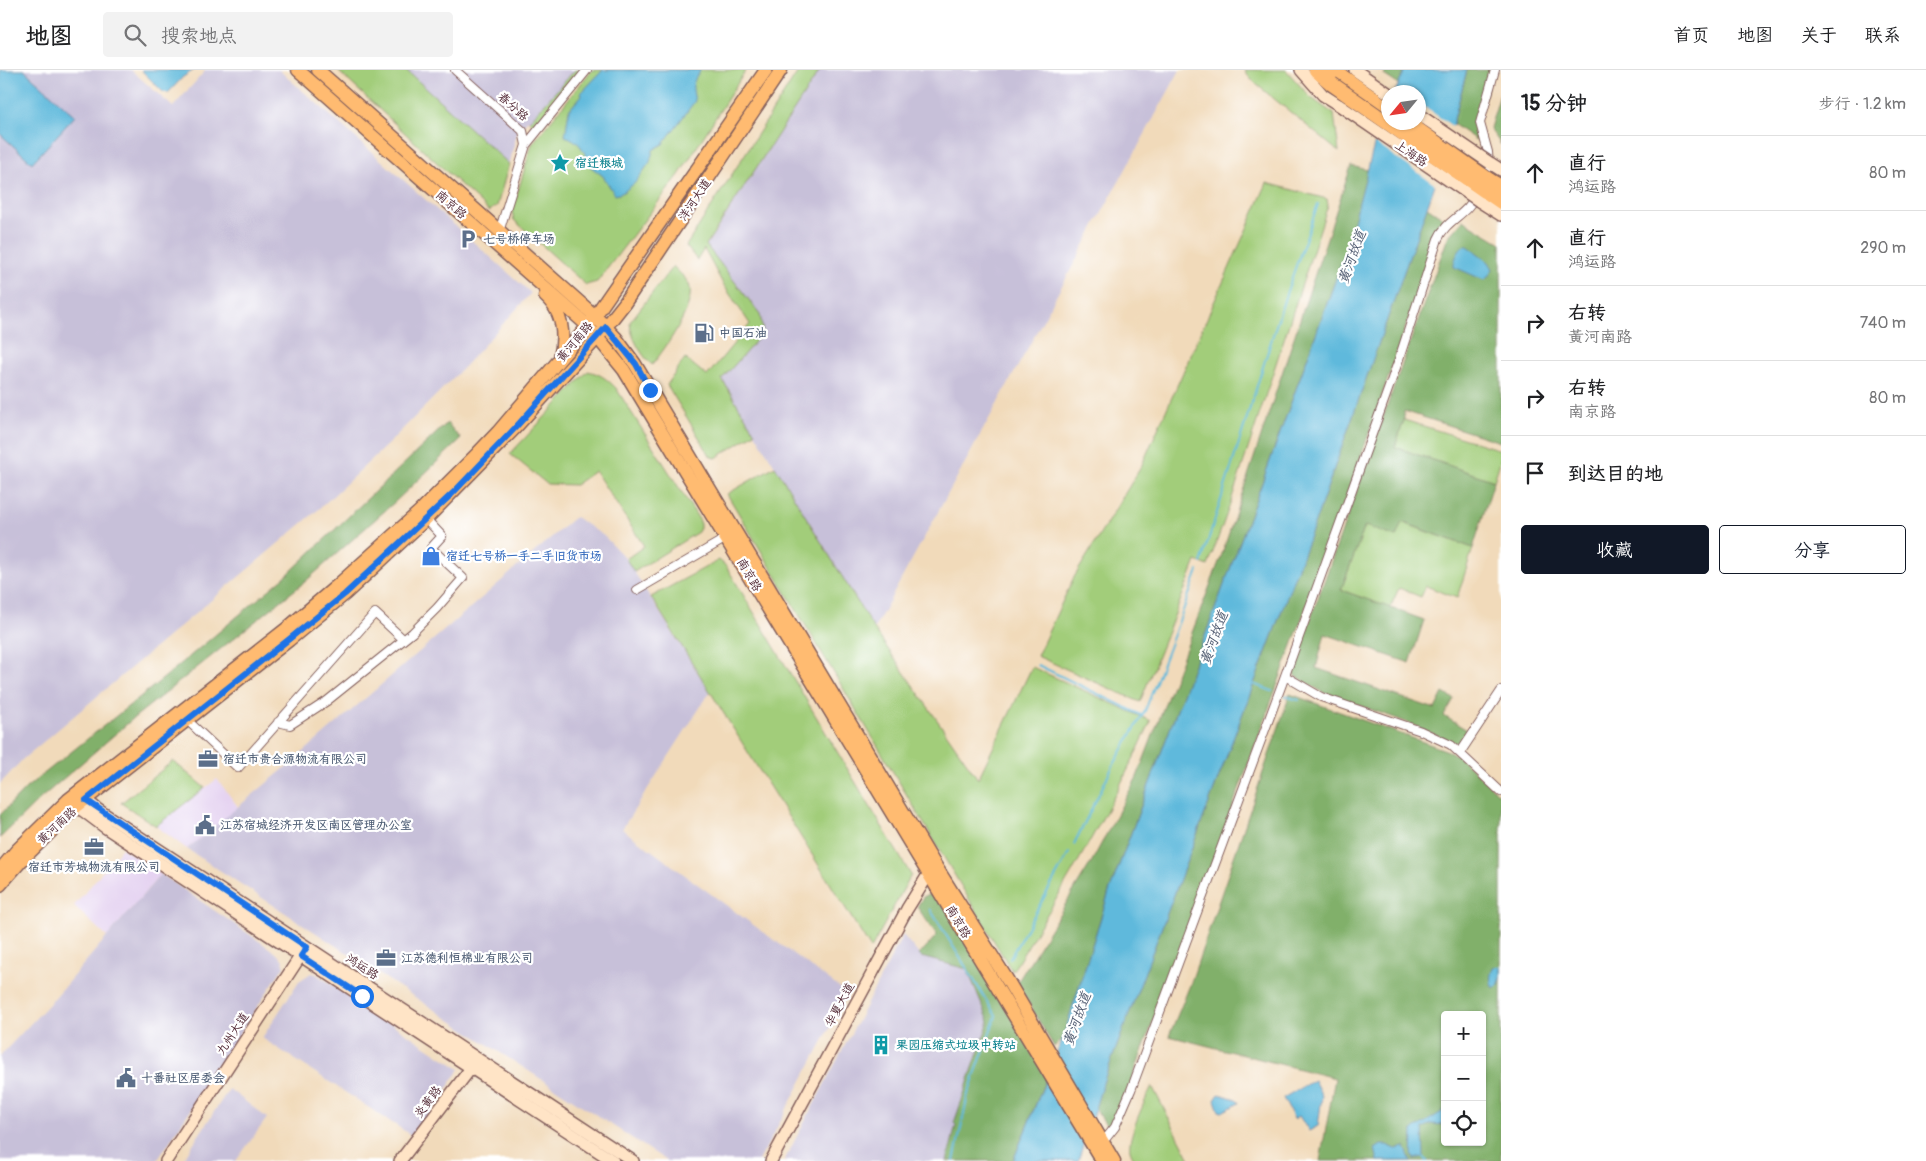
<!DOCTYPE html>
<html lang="zh">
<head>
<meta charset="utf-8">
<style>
  body { margin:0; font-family:Pangolin,"LXGW WenKai TC",sans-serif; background:#f2f2f2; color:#202124 }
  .controls { position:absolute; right:15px; bottom:15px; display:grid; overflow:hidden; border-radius:5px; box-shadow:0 1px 4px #0004 }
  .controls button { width:45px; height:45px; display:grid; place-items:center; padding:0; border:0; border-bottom:1px solid #e0e0e0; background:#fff; color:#202124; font:25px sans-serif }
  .compass { position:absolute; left:1381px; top:15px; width:45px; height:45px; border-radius:50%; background:#fff; box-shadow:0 1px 4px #0004; rotate:241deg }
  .stop { position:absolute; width:15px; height:15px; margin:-11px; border:4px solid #1a73e8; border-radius:50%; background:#fff }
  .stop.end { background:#1a73e8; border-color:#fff; box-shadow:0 1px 5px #0008 }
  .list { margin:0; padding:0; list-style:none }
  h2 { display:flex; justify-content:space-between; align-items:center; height:65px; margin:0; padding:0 20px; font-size:21px }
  h2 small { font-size:16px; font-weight:400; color:#757577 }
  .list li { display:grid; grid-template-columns:32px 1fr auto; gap:15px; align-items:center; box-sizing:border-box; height:75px; padding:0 20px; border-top:1px solid #e0e0e0 }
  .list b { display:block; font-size:19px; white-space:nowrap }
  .list p { margin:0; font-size:16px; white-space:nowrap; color:#757577 }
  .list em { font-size:16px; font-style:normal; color:#757577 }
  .actions { display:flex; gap:10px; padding:15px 20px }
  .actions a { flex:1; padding:11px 0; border:1px solid #111827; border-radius:5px; text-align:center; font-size:18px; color:#111827 }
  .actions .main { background:#111827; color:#fff }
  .icon { flex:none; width:28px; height:28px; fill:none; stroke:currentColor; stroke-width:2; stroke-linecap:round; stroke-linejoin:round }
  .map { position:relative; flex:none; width:1501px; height:1091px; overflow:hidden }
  header { display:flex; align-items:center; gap:30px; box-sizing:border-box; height:70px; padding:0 25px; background:#fff; border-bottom:1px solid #e0e0e0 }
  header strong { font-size:24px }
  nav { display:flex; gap:28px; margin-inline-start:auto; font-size:18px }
  .search { width:350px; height:45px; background:#f2f2f2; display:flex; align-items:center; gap:12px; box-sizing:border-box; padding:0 18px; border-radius:5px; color:#757577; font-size:19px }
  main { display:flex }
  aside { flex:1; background:#fff }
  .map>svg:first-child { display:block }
</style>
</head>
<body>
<header>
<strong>地图</strong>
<div class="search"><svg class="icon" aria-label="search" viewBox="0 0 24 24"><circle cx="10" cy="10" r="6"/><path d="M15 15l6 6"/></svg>搜索地点</div>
<nav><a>首页</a><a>地图</a><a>关于</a><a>联系</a></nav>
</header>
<main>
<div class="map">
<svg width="1501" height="1091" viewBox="0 0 1501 1091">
  <rect width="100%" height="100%" fill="#fff"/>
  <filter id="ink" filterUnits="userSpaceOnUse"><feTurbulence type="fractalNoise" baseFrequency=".02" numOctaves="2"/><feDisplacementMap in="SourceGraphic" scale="10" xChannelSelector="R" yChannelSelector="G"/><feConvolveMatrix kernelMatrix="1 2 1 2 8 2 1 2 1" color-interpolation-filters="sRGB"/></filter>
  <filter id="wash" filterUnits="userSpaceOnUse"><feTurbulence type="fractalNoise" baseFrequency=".0096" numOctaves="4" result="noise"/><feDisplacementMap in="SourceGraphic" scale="20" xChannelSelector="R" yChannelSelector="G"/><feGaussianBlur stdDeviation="1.12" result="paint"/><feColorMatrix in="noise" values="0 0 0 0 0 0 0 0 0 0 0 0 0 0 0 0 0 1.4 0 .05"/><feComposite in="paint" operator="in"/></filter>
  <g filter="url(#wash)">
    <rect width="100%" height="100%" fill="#f1daba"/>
    <path fill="#e5d3f1" d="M217,709L239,738L187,779L156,756Z
      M122,778L161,804L107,867L74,836Z"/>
    <path fill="#c7c0d9" d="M0,0H131L173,37L206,0H279L531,223L462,299L388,374L319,439L23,689L0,714Z
      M337,0H575L529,51L528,50L518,60L497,136L489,141Z
      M820,0H1180L874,559L722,309L763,263L706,176Z
      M575,447L604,466L626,489L710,622L622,759L848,924L759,1091H667L187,779L285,698Z
      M161,804L275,882L283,890L284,896L157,1091H0V986L51,932Z
      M903,865L921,887L967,899L989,951L954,1053L956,1055L947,1091H784Z
      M311,903L316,904L460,999L414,1067L262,968L299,911Z
      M229,1019L267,1048L236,1091H182Z"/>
    <path fill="#a2cd7a" stroke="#767652" d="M337,0H406L509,94L497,136L489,141Z
      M575,0H581L538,54L533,55L529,51Z
      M592,0H746L679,105L597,212L586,215L514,150L512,141L532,74Z
      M799,0H820L706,175L760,244L763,263L722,309L755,363L716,388L711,387L667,315L685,288L707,306L750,254L723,214L704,179L697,190L686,176Z
      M1244,0H1286L1310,27L1334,44L1339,82L1256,14Z
      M1267,113L1327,129L1328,135L1227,443L1208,496L1196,491L1140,632L1037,586L1073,509L1141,397Z
      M673,196C678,202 689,210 690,218C694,238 665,279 652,295C642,286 630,266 630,252Z
      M588,301C601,304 607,309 616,318L700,451V458L698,462L634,502L626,489L644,476L595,401L575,415L547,414L510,384Z
      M1404,350L1501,380V389L1494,411L1395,377Z
      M775,396L874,559L978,709L1032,597L1151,651C1113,736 1065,815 1017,894L1012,901L727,424Z
      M1401,452L1473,478L1457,528L1426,516L1421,527L1399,518L1390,538L1341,520L1365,455L1396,467Z
      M719,490L726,496L911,805L871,879L651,527Z
      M173,691L205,718L156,756L121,733Z
      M1152,1016L1191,1091H1136C1134,1088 1131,1084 1130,1080C1127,1068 1146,1028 1152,1016Z"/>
    <path fill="#81b06a" stroke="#66684a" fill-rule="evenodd" d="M1386,0H1405L1399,15L1384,5Z
      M1467,0H1492L1477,55L1476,70L1453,54Z
      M1501,21V75L1490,58Z
      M1351,96L1368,100L1346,181L1258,424L1109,822L1063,967L1054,977L1017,913L1092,791L1137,707L1222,484Z
      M1427,137L1445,149L1436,169L1349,421L1129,1017L1109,1059L1095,1038L1104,1010L1313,458Z
      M1463,150L1501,173V368L1500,372L1404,341V350L1395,377L1494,411L1473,478L1402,452L1396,467L1365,456L1341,520L1424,550L1410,593L1325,564L1316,598L1435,639L1443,623L1454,629L1444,646L1467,660L1458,674L1398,649L1324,623L1291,603L1448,167Z
      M447,353L461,369L397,430L306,511L135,647L41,728L0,768V745L26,718L165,607L288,504Z
      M1290,624L1451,682L1464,691L1501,726V1091H1320L1335,1008L1169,966L1190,915ZM1445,945H1482V1072H1445Z
      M932,823L937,825L1047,1006L1013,1091H947L956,1055L954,1053L989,951L967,899L921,887L919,885L937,865L917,837L923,827Z"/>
    <path fill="#5eb9dc" stroke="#546c84" d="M0,0H24L75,46L32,93L0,64Z
      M141,0H194L183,7L168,23L163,22Z
      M603,0H701C691,15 692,14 695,31L663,74L653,80L650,92L635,113L622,123L615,125L603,106L587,94C586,80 578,70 565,66L569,40L582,25L581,23Z
      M1405,0H1467L1442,95L1313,458L1104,1010L1078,1091H1013L1063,967L1109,822L1258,424L1346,181L1377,64L1388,52H1418V22H1395Z
      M1464,176H1468L1489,192L1493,199L1488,207L1484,210L1454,197C1453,191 1459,179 1464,176Z
      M1501,896V908L1498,916L1493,918C1489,912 1490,902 1494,897Z
      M1314,1010L1322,1026L1318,1056L1309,1061L1299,1046L1294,1049L1283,1028Z
      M1219,1024L1236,1029L1239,1033L1222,1042L1219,1041L1215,1030Z
      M1445,1040V1055L1431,1054L1423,1058L1424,1087L1414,1089L1412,1085L1413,1060Z
      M1381,1075H1387L1396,1079L1405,1077L1411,1091H1378L1375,1079Z"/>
    <path fill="#f1daba" d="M1419,33L1455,58L1437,116L1372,71L1386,37L1388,52H1418Z"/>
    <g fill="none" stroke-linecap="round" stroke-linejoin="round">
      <path stroke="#5eb9dc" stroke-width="2" d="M1201,493L1286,224L1318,134
        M1038,595L1141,645
        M1253,614L1272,621
        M1285,626L1299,630
        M1074,774L1113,696L1145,641L1198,501
        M930,839L996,946L968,1024L954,1091
        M1010,888L1069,783
        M1424,1087L1427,1091"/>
    </g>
  </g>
  <g filter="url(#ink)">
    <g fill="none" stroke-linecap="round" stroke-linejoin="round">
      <defs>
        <path id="street" d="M455,0L523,61L526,75L499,162
          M526,75L587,0
          M1483,108L1489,96L1488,82L1480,53L1495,0
          M637,520L728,467
          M1285,606L1321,627L1421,661L1451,675L1501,722
          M187,650L238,698L375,543L403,569
          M278,652L290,655L327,631L412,563L437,538L463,508L431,478L442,466L426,449
          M1460,683L1501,621
          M1103,1072L1115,1057L1131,1020L1282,614L1353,417L1398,292L1438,169C1446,150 1467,145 1476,125"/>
        <path id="secondary" d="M1301,0L1323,25L1339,35
          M1355,0L1388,23
          M1490,93L1501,100
          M1479,131L1501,145
          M80,725L97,739L633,1091
          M70,731L106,758L613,1091
          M166,1091L305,879
          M400,1091L471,998L474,992
          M771,1091L907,839L933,797"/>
        <path id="primary" d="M298,0L588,256L624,300L1102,1091
          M318,0L595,246L616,268L635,294L935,795L1008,911L1114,1091
          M545,226C563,242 565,266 560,288
          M0,800L17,780L68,730L285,560L339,514L419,442L477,384L498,362L588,256L766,0
          M0,815L22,790L76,737L289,570L345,524L429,446L515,358L598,267L624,234L781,0"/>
        <path id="highway" d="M1316,0L1332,14
          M1333,0L1388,39
          M1489,110L1501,117
          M1485,121L1501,132"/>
      </defs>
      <use href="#street" stroke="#84605d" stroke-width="10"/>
      <use href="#secondary" stroke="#84605d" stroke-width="14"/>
      <use href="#primary" stroke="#84605d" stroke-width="15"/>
      <use href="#highway" stroke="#84605d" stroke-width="16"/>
      <use href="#street" stroke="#fff" stroke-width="8"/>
      <use href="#secondary" stroke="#ffe4c6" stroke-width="11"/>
      <use href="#primary" stroke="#ffbb71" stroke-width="12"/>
      <use href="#highway" stroke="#ffbb71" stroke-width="14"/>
      <defs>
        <path id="secondary-bridge" d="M1339,35L1479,131
          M1418,44L1490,93"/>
        <path id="highway-bridge" d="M1332,14L1485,121
          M1407,52L1489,110"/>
      </defs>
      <use href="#secondary-bridge" stroke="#84605d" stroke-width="14" stroke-linecap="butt"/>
      <use href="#highway-bridge" stroke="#84605d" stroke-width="16" stroke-linecap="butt"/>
      <use href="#secondary-bridge" stroke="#ffe4c6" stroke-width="11"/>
      <use href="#highway-bridge" stroke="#ffbb71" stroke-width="14"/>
    </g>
  </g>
  <g fill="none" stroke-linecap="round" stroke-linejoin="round" filter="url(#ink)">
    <path stroke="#1a73e8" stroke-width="6" d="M362,926L301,886L307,877L86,730L288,570L345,524L453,423L515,358L606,257L636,294L650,320"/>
  </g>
  <defs>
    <symbol id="sight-bare" viewBox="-9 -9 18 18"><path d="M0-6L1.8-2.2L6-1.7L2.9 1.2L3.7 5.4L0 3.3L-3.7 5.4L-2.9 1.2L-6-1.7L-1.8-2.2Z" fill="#0f9aa8" stroke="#fff" stroke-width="2.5" paint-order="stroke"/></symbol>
    <symbol id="parking-bare" viewBox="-9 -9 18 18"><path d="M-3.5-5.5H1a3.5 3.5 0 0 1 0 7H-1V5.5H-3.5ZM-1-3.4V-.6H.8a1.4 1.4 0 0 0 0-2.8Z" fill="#5c6f8a" stroke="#fff" stroke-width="2.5" paint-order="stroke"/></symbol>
    <symbol id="fuel-bare" viewBox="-9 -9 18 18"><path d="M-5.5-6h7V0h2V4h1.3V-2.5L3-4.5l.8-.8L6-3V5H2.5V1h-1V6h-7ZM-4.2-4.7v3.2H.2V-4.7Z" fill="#5c6f8a" stroke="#fff" stroke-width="2.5" paint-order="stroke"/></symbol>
    <symbol id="shop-bare" viewBox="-9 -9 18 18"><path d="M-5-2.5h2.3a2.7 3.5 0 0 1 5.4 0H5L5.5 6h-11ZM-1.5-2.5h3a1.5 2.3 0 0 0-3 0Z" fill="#3f7fe0" stroke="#fff" stroke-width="2.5" paint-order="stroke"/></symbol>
    <symbol id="office-bare" viewBox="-9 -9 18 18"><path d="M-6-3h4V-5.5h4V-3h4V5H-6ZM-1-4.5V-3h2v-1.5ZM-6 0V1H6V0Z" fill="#5c6f8a" stroke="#fff" stroke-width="2.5" paint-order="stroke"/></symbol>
    <symbol id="civic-bare" viewBox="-9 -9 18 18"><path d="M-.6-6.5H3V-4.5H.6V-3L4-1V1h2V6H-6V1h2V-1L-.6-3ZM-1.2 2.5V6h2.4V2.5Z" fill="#5c6f8a" stroke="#fff" stroke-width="2.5" paint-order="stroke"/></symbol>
    <symbol id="building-bare" viewBox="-9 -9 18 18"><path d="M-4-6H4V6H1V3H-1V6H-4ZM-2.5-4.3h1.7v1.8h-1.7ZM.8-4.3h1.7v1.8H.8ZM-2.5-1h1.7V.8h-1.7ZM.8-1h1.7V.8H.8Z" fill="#0f9aa8" stroke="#fff" stroke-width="2.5" paint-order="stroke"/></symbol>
  </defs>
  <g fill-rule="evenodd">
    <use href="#sight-bare" x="546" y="79" width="28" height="28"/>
    <use href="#parking-bare" x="454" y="155" width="28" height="28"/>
    <use href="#fuel-bare" x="690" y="249" width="28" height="28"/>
    <use href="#shop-bare" x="417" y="472" width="28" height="28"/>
    <use href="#office-bare" x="194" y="675" width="28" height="28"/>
    <use href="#civic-bare" x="191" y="741" width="28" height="28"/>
    <use href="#office-bare" x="80" y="763" width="28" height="28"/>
    <use href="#office-bare" x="372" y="874" width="28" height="28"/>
    <use href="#building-bare" x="867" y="961" width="28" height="28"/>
    <use href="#civic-bare" x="112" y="994" width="28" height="28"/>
  </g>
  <g text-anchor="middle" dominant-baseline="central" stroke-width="4.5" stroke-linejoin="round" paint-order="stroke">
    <g font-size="12" fill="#4a1f2b" stroke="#fff">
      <text transform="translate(513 37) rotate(42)">春分路</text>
      <text transform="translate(1411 84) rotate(34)">上海路</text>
      <text transform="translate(695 130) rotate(-56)">洋河大道</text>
      <text transform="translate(451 135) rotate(41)">南京路</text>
      <text transform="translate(575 272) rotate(-50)">黄河南路</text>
      <text transform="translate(749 505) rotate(59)">南京路</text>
      <text transform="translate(57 756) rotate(-43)">黄河南路</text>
      <text transform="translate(958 852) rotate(59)">南京路</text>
      <text transform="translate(362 897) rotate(33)">鸿运路</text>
      <text transform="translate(840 935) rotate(-62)">华夏大道</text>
      <text transform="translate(233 964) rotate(-57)">九州大道</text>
      <text transform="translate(428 1032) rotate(-53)">炎黄路</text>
    </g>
    <g font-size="12" font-weight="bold" fill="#0d838f" stroke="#fff" text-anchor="start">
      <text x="575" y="93">宿迁粮城</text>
      <text x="896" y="975">果园压缩式垃圾中转站</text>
    </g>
    <g font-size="12" font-weight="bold" fill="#4e5e75" stroke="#fff" text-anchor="start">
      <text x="483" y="169">七号桥停车场</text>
      <text x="719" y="263">中国石油</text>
      <text x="223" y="689">宿迁市贵合源物流有限公司</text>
      <text x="220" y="755">江苏宿城经济开发区南区管理办公室</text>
      <text x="94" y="797" text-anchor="middle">宿迁市芳城物流有限公司</text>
      <text x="401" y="888">江苏德利恒棉业有限公司</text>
      <text x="141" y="1008">十番社区居委会</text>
    </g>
    <g font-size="12" font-weight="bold" fill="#366cbe" stroke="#fff" text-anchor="start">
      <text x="446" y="486">宿迁七号桥一手二手旧货市场</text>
    </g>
    <g font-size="14" font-style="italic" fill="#525d72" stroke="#fff">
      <text transform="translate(1352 187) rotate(-70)">黄河故道</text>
      <text transform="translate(1214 568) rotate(-70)">黄河故道</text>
      <text transform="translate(1077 949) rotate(-70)">黄河故道</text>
    </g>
  </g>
</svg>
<div class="controls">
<button>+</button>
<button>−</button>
<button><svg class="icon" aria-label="locate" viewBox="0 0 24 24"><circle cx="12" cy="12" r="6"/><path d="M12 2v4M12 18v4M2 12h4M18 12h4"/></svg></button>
</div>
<svg class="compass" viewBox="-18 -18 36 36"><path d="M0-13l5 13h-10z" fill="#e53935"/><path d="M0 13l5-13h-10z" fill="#757577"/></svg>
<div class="stop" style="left:362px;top:926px"></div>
<div class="stop end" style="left:650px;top:320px"></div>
</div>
<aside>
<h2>15 分钟<small>步行 · 1.2 km</small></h2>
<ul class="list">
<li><svg class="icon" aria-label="ahead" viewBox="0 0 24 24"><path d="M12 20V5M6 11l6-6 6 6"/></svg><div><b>直行</b><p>鸿运路</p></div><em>80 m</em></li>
<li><svg class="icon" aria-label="ahead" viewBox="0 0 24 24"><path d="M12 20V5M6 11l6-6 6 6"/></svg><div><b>直行</b><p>鸿运路</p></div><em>290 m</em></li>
<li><svg class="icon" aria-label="right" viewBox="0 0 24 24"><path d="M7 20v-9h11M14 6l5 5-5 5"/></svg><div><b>右转</b><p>黄河南路</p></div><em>740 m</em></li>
<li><svg class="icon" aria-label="right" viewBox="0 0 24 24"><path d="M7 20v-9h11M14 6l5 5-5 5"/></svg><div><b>右转</b><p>南京路</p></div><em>80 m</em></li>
<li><svg class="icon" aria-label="arrive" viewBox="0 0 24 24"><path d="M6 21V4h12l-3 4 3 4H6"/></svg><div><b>到达目的地</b></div></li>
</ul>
<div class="actions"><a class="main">收藏</a><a>分享</a></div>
</aside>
</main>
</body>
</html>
